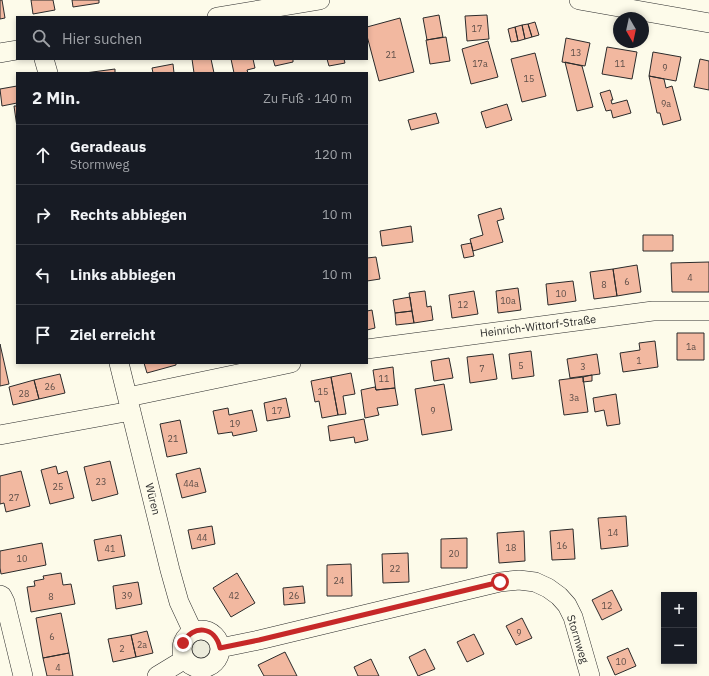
<!DOCTYPE html>
<html lang="de">
<head>
<meta charset="utf-8">
<style>
  body { margin:0; font-family:"IBM Plex Sans",sans-serif; background:#242831; color:#f1f3f6 }
  .controls { position:absolute; right:12px; bottom:12px; display:grid; overflow:hidden; border-radius:0px; box-shadow:0 2px 6px #0003 }
  .controls button { width:36px; height:36px; display:grid; place-items:center; padding:0; border:0; border-bottom:1px solid #363941; background:#171b24; color:#f1f3f6; font:20px sans-serif }
  .compass { position:absolute; left:613px; top:12px; width:36px; height:36px; border-radius:50%; background:#171b24; box-shadow:0 2px 6px #0003; rotate:171deg }
  .stop { position:absolute; width:12px; height:12px; margin:-9px; border:3px solid #c62828; border-radius:50%; background:#fff }
  .stop.end { background:#c62828; border-color:#fff; box-shadow:0 1px 4px #0008 }
  .list { margin:0; padding:0; list-style:none }
  h2 { display:flex; justify-content:space-between; align-items:center; height:52px; margin:0; padding:0 16px; font-size:17px }
  h2 small { font-size:13px; font-weight:400; color:#9ea1a6 }
  .list li { display:grid; grid-template-columns:26px 1fr auto; gap:12px; align-items:center; box-sizing:border-box; height:60px; padding:0 16px; border-top:1px solid #363941 }
  .list b { display:block; font-size:15px; white-space:nowrap }
  .list p { margin:0; font-size:13px; white-space:nowrap; color:#9ea1a6 }
  .list em { font-size:13px; font-style:normal; color:#9ea1a6 }
  .icon { flex:none; width:22px; height:22px; fill:none; stroke:currentColor; stroke-width:2; stroke-linecap:round; stroke-linejoin:round }
  .map { position:relative; flex:none; width:709px; height:676px; overflow:hidden }
  .search { position:absolute; background:#171b24; box-shadow:0 2px 6px #0003; left:16px; top:16px; width:352px; height:44px; display:flex; align-items:center; gap:10px; box-sizing:border-box; padding:0 14px; border-radius:0px; color:#9ea1a6; font-size:15px }
  .panel { position:absolute; background:#171b24; box-shadow:0 2px 6px #0003; left:16px; top:72px; width:352px; height:292px; border-radius:0px }
  .map>svg:first-child { display:block }
</style>
</head>
<body>
<div class="map">
<svg width="709" height="676" viewBox="0 0 709 676">
  <rect width="100%" height="100%" fill="#fdfbea"/>
  <path fill="#ecebdb" stroke="#74746e" d="M192 649a9 9 0 1 1 18 0a9 9 0 1 1-18 0Z"/>
  <path fill="#f2b8a0" stroke="#2b2b2b" d="M0,0H2L5,18L0,19Z
    M31,0H53L55,10L33,14Z
    M72,0H99V3L73,7Z
    M439,15L443,37L427,40L423,18Z
    M487,15L489,39L467,41L465,16Z
    M400,18L414,72L379,81L367,36V27Z
    M535,22L539,35L532,37L528,24Z
    M528,24L532,37L525,39L522,25Z
    M522,25L525,39L518,41L515,27Z
    M515,27L518,41L511,42L508,29Z
    M446,37L450,61L430,64L426,40Z
    M566,38L590,43L585,66L562,62Z
    M488,41L498,77L471,84L462,49Z
    M607,47L637,52L632,79L602,74Z
    M653,52L681,57L676,81L649,76Z
    M535,53L546,96L522,102L511,59Z
    M192,59H211L214,73H194Z
    M231,59H253L255,68L247,70L248,73H234Z
    M273,59H293V62L275,66Z
    M327,59H344L345,63L329,66Z
    M700,59L709,61V90L694,87Z
    M565,62L582,66L593,107L577,111Z
    M173,64L174,73H153L152,68Z
    M115,69V73H85Z
    M649,76L664,79L666,88L672,86L681,120L663,125L660,113H657Z
    M17,86V103L2,106L0,89Z
    M610,90L613,100H611L612,104L627,100L631,113L613,118L611,110L606,111L600,93Z
    M507,104L512,120L486,128L481,112Z
    M14,106H17V127Z
    M436,113L439,123L411,130L408,120Z
    M501,208L504,219L497,221L503,242L473,251L470,239L483,235L478,215Z
    M411,226L413,242L382,246L380,231Z
    M643,235H673V251H643Z
    M471,243L474,256L464,258L461,245Z
    M376,257L380,279L367,281V258Z
    M709,262V292H672L671,263Z
    M637,265L641,292L617,296L613,269Z
    M613,269L617,296L594,299L590,272Z
    M573,281L576,301L548,305L546,284Z
    M518,288L521,310L498,313L496,291Z
    M425,291L427,307L431,306L433,320L414,323L409,293Z
    M474,291L478,314L452,318L449,295Z
    M410,297L412,311L395,313L393,300Z
    M372,310L375,328L367,330V311Z
    M412,311L414,323L396,325L395,313Z
    M677,333H704V360H677Z
    M655,341L658,367L623,372L620,353L640,350L639,343Z
    M0,344L9,384L0,386Z
    M531,351L534,376L512,379L509,354Z
    M493,354L497,379L470,383L467,357Z
    M597,354L600,374L570,378L567,359Z
    M449,358L453,378L434,381L431,361Z
    M144,363H176V365L147,373Z
    M393,367L395,388L376,390L373,370Z
    M351,373L355,394L343,396L346,414L338,415L331,377Z
    M60,374L65,393L39,399L34,380Z
    M592,375V381L583,382V377Z
    M331,377L338,415L322,418L319,401L315,402L311,381Z
    M583,377L588,412L564,415L559,380Z
    M34,380L39,399L13,405L9,387Z
    M444,384L452,430L422,435L415,389Z
    M375,387L376,390L395,388L398,405L377,408L379,415L365,418L361,390Z
    M616,394L620,424L607,426L604,410L595,412L593,398Z
    M286,398L290,417L267,421L264,403Z
    M228,408L229,415L252,410L257,431L233,436L232,432L218,434L213,411Z
    M364,419L368,440L355,443L354,437L330,441L328,426Z
    M180,420L187,453L167,457L160,424Z
    M110,461L118,494L92,501L84,467Z
    M56,466L58,474L67,471L74,498L50,504L41,470Z
    M200,468L206,492L182,498L176,474Z
    M21,471L30,506L6,512L4,503L0,504V476Z
    M626,516L628,546L601,549L598,518Z
    M212,526L215,544L192,549L188,530Z
    M573,529L575,559L552,560L550,531Z
    M524,531L525,561L499,563L497,533Z
    M121,535L125,556L98,561L94,540Z
    M467,538V568H441V539Z
    M42,543L46,565L1,574L0,568V551Z
    M408,553L409,582L383,583L382,554Z
    M351,564L352,596H327V565Z
    M61,573L63,585L71,584L75,604L31,612L27,587L35,586L34,581L44,579L43,576Z
    M237,573L255,603L231,617L213,588Z
    M138,582L142,604L116,609L113,586Z
    M303,586L305,603L284,605L283,588Z
    M612,590L622,610L602,620L592,600Z
    M61,613L69,653L43,658L36,618Z
    M522,618L532,638L516,645L506,626Z
    M147,631L153,653L136,657L131,635Z
    M474,634L484,654L467,662L457,642Z
    M131,635L136,657L113,662L108,639Z
    M628,648L636,666L615,675L607,657Z
    M425,649L435,669L418,676L409,657Z
    M285,652L297,676H264L258,665Z
    M69,653L73,676H47L43,658Z
    M371,659L379,676H358L354,667Z"/>
  <g fill="none" stroke-linecap="round" stroke-linejoin="round">
    <defs>
      <path id="minor" d="M579,0L709,23
        M217,17L320,0
        M0,53L17,50
        M44,59L48,73
        M367,349L653,311H709
        M119,363L170,570L179,602L193,632
        M128,397L291,363
        M0,435L131,411
        M0,595L2,596L5,602L23,676
        M182 649a19 19 0 1 1 38 0a19 19 0 1 1-38 0Z
        M220,648L259,640L500,582L519,580L535,582L548,588L559,596L567,605L573,617L590,676
        M157,676L185,659"/>
    </defs>
    <use href="#minor" stroke="#2b2b2b" stroke-width="20"/>
    <use href="#minor" stroke="#fdfbea" stroke-width="19"/>
  </g>
  <g fill="none" stroke-linecap="round" stroke-linejoin="round">
    <path stroke="#c62828" stroke-width="5" d="M183,643C193,624 215,626 220,648L259,640L500,582"/>
  </g>
  <g text-anchor="middle" dominant-baseline="central" stroke-width="3" stroke-linejoin="round" paint-order="stroke">
    <g font-size="9" fill="#5d4e48">
      <text x="477" y="28">17</text>
      <text x="576" y="52">13</text>
      <text x="391" y="54">21</text>
      <text x="480" y="63">17a</text>
      <text x="620" y="63">11</text>
      <text x="665" y="67">9</text>
      <text x="529" y="78">15</text>
      <text x="666" y="103">9a</text>
      <text x="690" y="277">4</text>
      <text x="627" y="281">6</text>
      <text x="604" y="284">8</text>
      <text x="561" y="293">10</text>
      <text x="508" y="300">10a</text>
      <text x="463" y="304">12</text>
      <text x="691" y="346">1a</text>
      <text x="639" y="360">1</text>
      <text x="521" y="365">5</text>
      <text x="583" y="366">3</text>
      <text x="482" y="368">7</text>
      <text x="384" y="378">11</text>
      <text x="50" y="386">26</text>
      <text x="323" y="391">15</text>
      <text x="24" y="393">28</text>
      <text x="574" y="397">3a</text>
      <text x="277" y="410">17</text>
      <text x="433" y="410">9</text>
      <text x="235" y="423">19</text>
      <text x="173" y="438">21</text>
      <text x="101" y="481">23</text>
      <text x="191" y="483">44a</text>
      <text x="58" y="486">25</text>
      <text x="14" y="497">27</text>
      <text x="613" y="532">14</text>
      <text x="202" y="537">44</text>
      <text x="562" y="545">16</text>
      <text x="511" y="547">18</text>
      <text x="110" y="548">41</text>
      <text x="454" y="553">20</text>
      <text x="22" y="558">10</text>
      <text x="395" y="568">22</text>
      <text x="339" y="580">24</text>
      <text x="127" y="595">39</text>
      <text x="234" y="595">42</text>
      <text x="294" y="595">26</text>
      <text x="51" y="596">8</text>
      <text x="607" y="605">12</text>
      <text x="519" y="632">9</text>
      <text x="52" y="636">6</text>
      <text x="142" y="644">2a</text>
      <text x="122" y="648">2</text>
      <text x="621" y="661">10</text>
      <text x="58" y="667">4</text>
    </g>
    <g font-size="11" fill="#2b2b2b" stroke="#fdfbea">
      <text transform="translate(538 326) rotate(-7)">Heinrich-Wittorf-Straße</text>
      <text transform="translate(153 499) rotate(76)">Würen</text>
      <text transform="translate(578 639) rotate(73)">Stormweg</text>
    </g>
  </g>
</svg>
<div class="controls">
<button>+</button>
<button>−</button>
</div>
<svg class="compass" viewBox="-18 -18 36 36"><path d="M0-13l5 13h-10z" fill="#e53935"/><path d="M0 13l5-13h-10z" fill="#9ea1a6"/></svg>
<div class="stop" style="left:500px;top:582px"></div>
<div class="stop end" style="left:183px;top:643px"></div>
<div class="search"><svg class="icon" aria-label="search" viewBox="0 0 24 24"><circle cx="10" cy="10" r="6"/><path d="M15 15l6 6"/></svg>Hier suchen</div>
<section class="panel">
<h2>2 Min.<small>Zu Fuß · 140 m</small></h2>
<ul class="list">
<li><svg class="icon" aria-label="ahead" viewBox="0 0 24 24"><path d="M12 20V5M6 11l6-6 6 6"/></svg><div><b>Geradeaus</b><p>Stormweg</p></div><em>120 m</em></li>
<li><svg class="icon" aria-label="right" viewBox="0 0 24 24"><path d="M7 20v-9h11M14 6l5 5-5 5"/></svg><div><b>Rechts abbiegen</b></div><em>10 m</em></li>
<li><svg class="icon" aria-label="left" viewBox="0 0 24 24"><path d="M17 20v-9H6M10 6l-5 5 5 5"/></svg><div><b>Links abbiegen</b></div><em>10 m</em></li>
<li><svg class="icon" aria-label="arrive" viewBox="0 0 24 24"><path d="M6 21V4h12l-3 4 3 4H6"/></svg><div><b>Ziel erreicht</b></div></li>
</ul>
</section>
</div>
</body>
</html>
